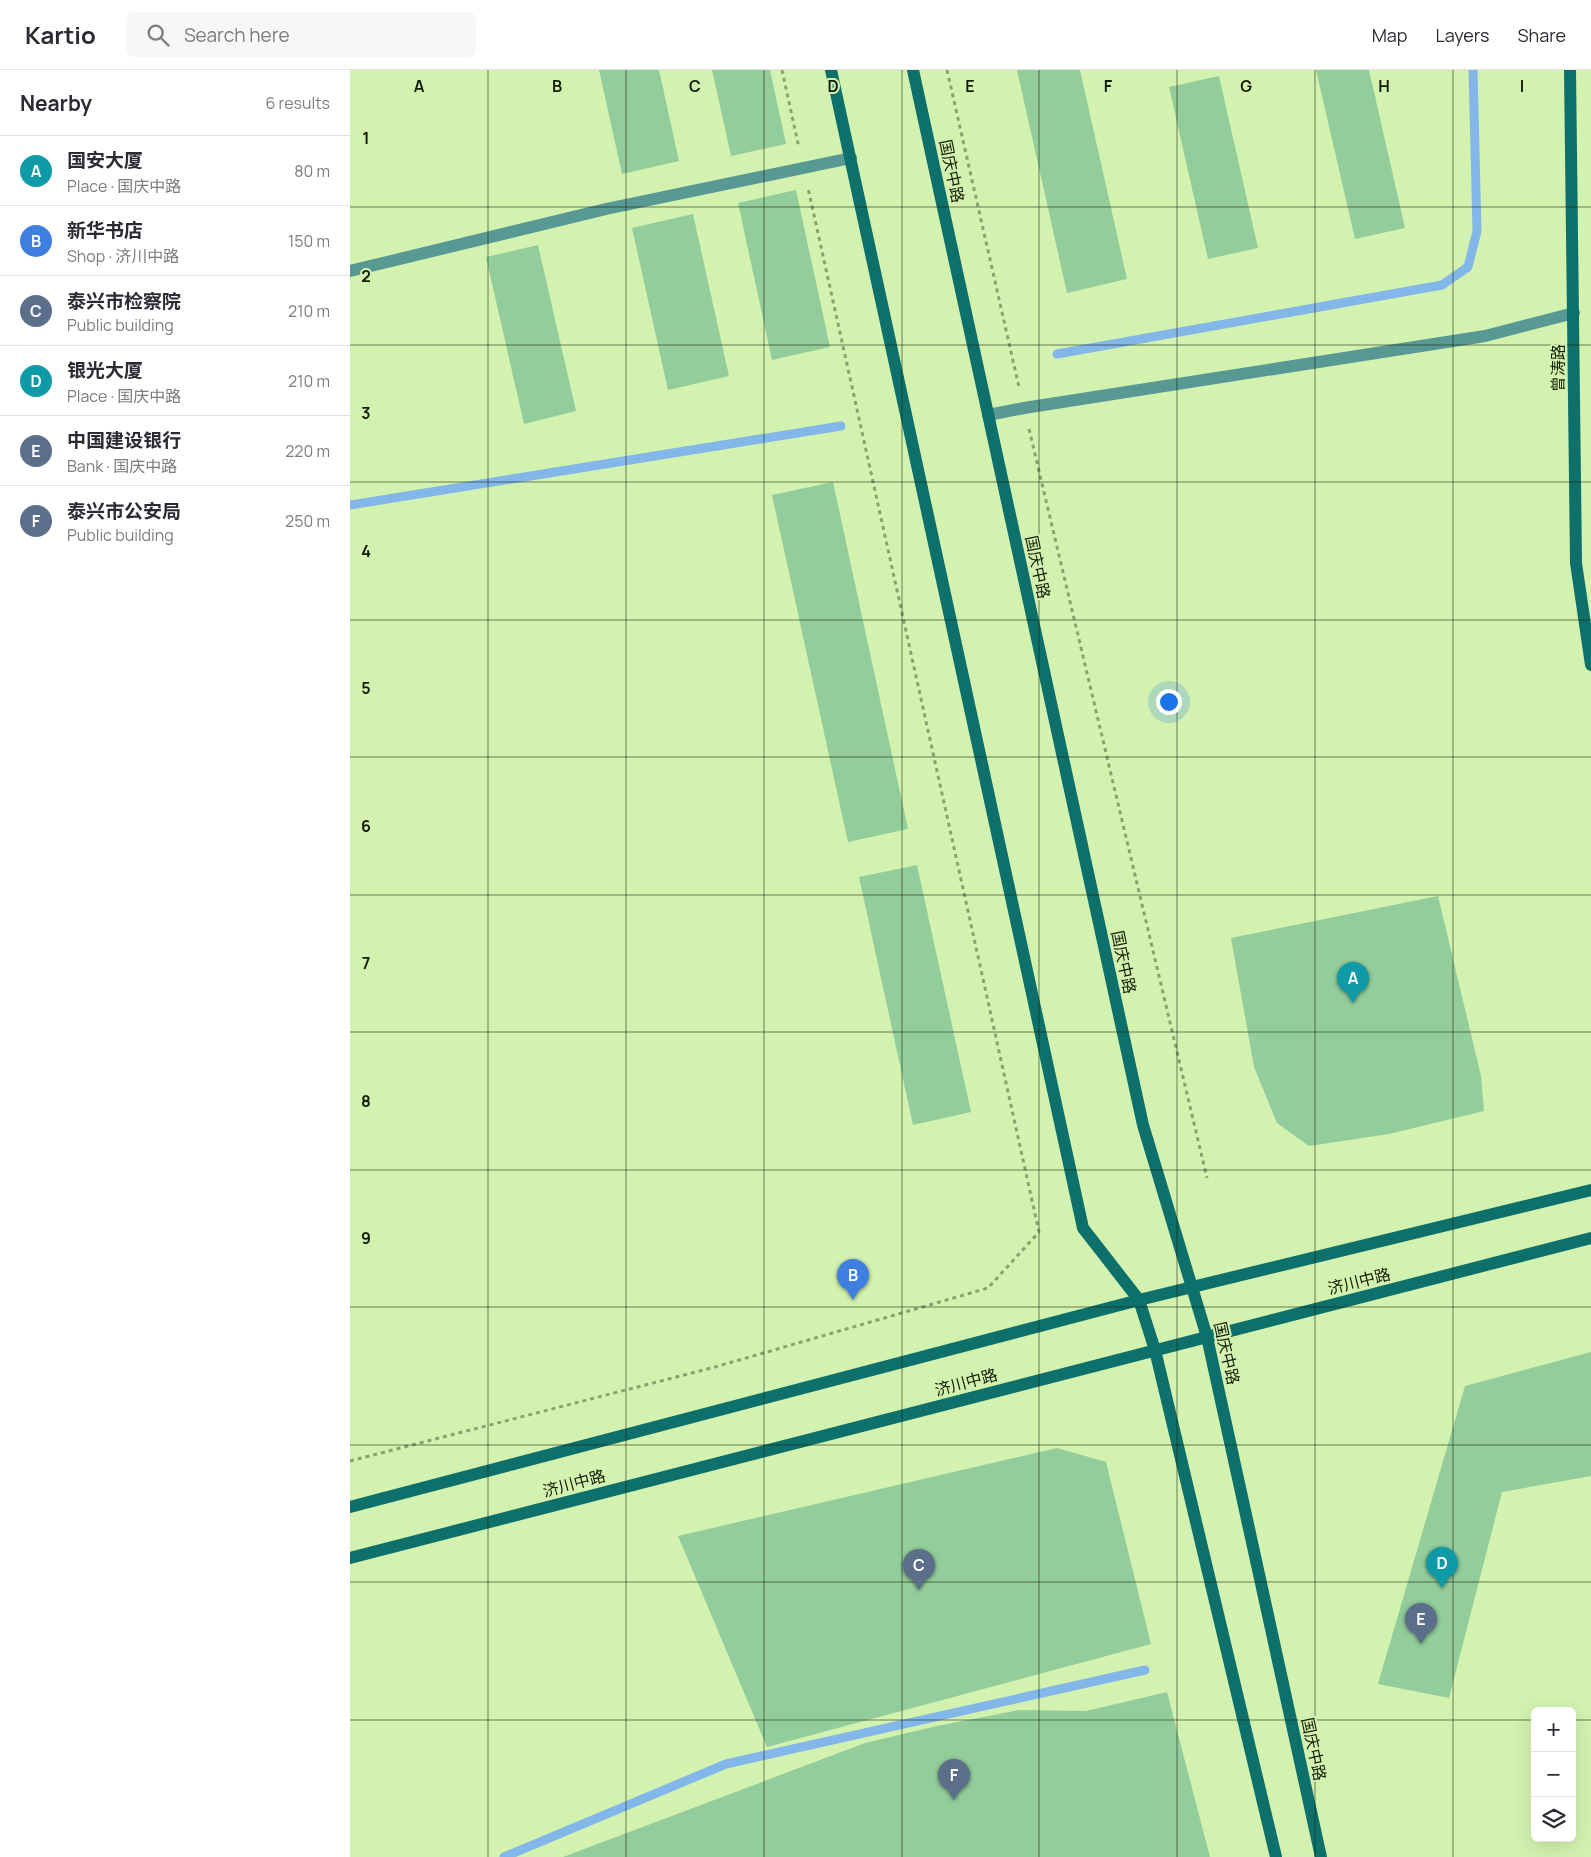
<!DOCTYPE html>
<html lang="en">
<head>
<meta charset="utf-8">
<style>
  body { margin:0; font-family:Manrope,"Noto Sans SC",sans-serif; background:#f7f7f7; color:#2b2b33 }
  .controls { position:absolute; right:15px; bottom:15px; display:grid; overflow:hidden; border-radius:8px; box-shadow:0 5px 20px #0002 }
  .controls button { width:45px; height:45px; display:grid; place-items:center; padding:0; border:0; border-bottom:1px solid #e1e1e2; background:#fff; color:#2b2b33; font:25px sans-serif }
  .you { position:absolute; left:818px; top:631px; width:18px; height:18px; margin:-12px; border:4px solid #fff; border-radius:50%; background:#1a73e8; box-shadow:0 0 0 8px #1a73e833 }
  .badge { display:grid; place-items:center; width:32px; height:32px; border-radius:50%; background:#ea580c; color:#fff; font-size:16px; font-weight:700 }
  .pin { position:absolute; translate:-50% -41px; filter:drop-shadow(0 1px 2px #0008) }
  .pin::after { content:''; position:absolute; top:26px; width:18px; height:15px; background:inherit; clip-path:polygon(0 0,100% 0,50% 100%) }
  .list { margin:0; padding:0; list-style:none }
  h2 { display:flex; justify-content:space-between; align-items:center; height:65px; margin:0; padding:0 20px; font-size:21px }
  h2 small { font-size:16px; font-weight:400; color:#7c7c81 }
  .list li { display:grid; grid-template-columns:32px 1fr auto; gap:15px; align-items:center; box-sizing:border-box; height:70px; padding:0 20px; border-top:1px solid #e1e1e2 }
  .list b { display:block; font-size:19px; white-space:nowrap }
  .list p { margin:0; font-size:16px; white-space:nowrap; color:#7c7c81 }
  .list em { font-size:16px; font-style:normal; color:#7c7c81 }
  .icon { flex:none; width:28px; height:28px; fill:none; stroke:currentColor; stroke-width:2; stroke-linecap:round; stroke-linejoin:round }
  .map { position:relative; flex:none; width:1241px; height:1787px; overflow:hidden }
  header { display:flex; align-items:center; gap:30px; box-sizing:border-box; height:70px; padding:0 25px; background:#fff; border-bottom:1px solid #e1e1e2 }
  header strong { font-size:24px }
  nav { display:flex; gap:28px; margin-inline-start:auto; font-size:18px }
  .search { width:350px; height:45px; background:#f7f7f7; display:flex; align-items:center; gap:12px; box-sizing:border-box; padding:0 18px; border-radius:8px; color:#7c7c81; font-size:19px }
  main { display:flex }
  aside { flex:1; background:#fff }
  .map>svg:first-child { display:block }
</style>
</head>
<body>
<header>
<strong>Kartio</strong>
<div class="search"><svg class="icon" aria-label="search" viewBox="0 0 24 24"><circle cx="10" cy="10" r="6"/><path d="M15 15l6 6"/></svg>Search here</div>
<nav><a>Map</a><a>Layers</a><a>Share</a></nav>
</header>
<main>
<aside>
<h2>Nearby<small>6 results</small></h2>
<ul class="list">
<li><span class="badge" style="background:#0f9aa8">A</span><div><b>国安大厦</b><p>Place · 国庆中路</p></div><em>80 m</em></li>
<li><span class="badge" style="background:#3f7fe0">B</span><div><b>新华书店</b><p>Shop · 济川中路</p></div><em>150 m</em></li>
<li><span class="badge" style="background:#5c6f8a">C</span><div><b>泰兴市检察院</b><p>Public building</p></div><em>210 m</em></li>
<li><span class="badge" style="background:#0f9aa8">D</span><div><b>银光大厦</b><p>Place · 国庆中路</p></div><em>210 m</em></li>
<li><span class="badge" style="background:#5c6f8a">E</span><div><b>中国建设银行</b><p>Bank · 国庆中路</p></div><em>220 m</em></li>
<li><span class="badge" style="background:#5c6f8a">F</span><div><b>泰兴市公安局</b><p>Public building</p></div><em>250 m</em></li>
</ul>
</aside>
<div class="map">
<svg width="1241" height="1787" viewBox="0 0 1241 1787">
  <rect width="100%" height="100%" fill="#d3f2b0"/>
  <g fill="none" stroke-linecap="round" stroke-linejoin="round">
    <path stroke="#83b7e9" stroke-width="9" d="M707,284L1092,215L1118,197L1127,161L1123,0
      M0,435L491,356
      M154,1787L376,1694L795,1600"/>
  </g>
  <path fill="#92cd9b" d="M249,0H309L329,91L272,104Z
    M362,0H420L436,74L381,86Z
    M667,0H730L777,209L717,223Z
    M966,0H1019L1055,158L1005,169Z
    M869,6L908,178L858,189L819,17Z
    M446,120L480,277L422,290L388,133Z
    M343,144L379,306L318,320L282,158Z
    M188,175L226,341L174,354L136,187Z
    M483,412L558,759L498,772L422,425Z
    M567,795L621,1042L563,1055L509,807Z
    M1088,826L1131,1006L1134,1041L1039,1064L959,1076L927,1053L904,997L881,868Z
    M1241,1282V1406L1152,1422L1099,1628L1028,1614L1115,1316Z
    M707,1378L756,1392L801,1574L417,1677L328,1466Z
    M817,1622L860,1787H213L515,1673L587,1656L669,1640L736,1641Z"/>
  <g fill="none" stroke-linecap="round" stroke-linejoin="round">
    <path stroke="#8aa26f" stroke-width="3" stroke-dasharray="4 4" stroke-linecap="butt" d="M432,0L449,78
      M597,0L669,317
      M679,359L857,1108
      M0,1391L365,1297L638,1218L689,1162L458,118"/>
    <path stroke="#589994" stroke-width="12" d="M638,345L674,338L1135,266L1224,243"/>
    <path stroke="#589994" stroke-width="12" d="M0,201L256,139L501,88"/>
    <path stroke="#0e706a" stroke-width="12" d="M481,0L733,1158L789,1230L805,1280L926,1787
      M563,0L793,1055L857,1267L971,1787
      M1220,0L1226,493L1241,595
      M0,1437L789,1230L1241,1120
      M0,1488L1241,1168"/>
  </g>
  <path fill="none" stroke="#121d04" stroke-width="1" stroke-opacity="0.55" d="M138,0V1787M276,0V1787M414,0V1787M552,0V1787M689,0V1787M827,0V1787M965,0V1787M1103,0V1787M0,137H1241M0,275H1241M0,412H1241M0,550H1241M0,687H1241M0,825H1241M0,962H1241M0,1100H1241M0,1237H1241M0,1375H1241M0,1512H1241M0,1650H1185M1222,1650H1241"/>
  <g text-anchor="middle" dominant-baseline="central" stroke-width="4" stroke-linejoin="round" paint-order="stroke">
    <g font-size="16" fill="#121d04" stroke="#d3f2b0">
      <text transform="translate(602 101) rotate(78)">国庆中路</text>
      <text transform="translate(1208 298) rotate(-90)">曾涛路</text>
      <text transform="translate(688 497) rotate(78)">国庆中路</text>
      <text transform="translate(774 892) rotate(78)">国庆中路</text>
      <text transform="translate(1009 1211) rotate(-14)">济川中路</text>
      <text transform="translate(877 1283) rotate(77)">国庆中路</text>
      <text transform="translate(616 1312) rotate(-15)">济川中路</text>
      <text transform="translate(224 1413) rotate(-15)">济川中路</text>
      <text transform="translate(964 1679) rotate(78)">国庆中路</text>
    </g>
  </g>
  <g font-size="16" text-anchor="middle" font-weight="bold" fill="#121d04" stroke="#d3f2b0" stroke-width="4" stroke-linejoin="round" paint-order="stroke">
    <text x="69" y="22">A</text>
    <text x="207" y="22">B</text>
    <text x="345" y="22">C</text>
    <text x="483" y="22">D</text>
    <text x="620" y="22">E</text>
    <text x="758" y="22">F</text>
    <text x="896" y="22">G</text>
    <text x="1034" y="22">H</text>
    <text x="1172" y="22">I</text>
    <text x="16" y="74">1</text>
    <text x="16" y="212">2</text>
    <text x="16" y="349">3</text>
    <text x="16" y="487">4</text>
    <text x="16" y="624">5</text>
    <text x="16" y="762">6</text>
    <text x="16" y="899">7</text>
    <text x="16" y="1037">8</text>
    <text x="16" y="1174">9</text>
  </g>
</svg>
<div class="controls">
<button>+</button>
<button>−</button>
<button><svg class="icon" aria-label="layers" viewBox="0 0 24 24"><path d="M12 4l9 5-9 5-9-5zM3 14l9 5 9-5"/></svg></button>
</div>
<div class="you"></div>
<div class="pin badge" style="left:1003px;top:933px;background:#0f9aa8">A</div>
<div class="pin badge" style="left:503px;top:1230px;background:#3f7fe0">B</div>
<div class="pin badge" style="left:569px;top:1520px;background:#5c6f8a">C</div>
<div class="pin badge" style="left:1092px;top:1518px;background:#0f9aa8">D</div>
<div class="pin badge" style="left:1071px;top:1574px;background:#5c6f8a">E</div>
<div class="pin badge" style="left:604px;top:1730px;background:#5c6f8a">F</div>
</div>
</main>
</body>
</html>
